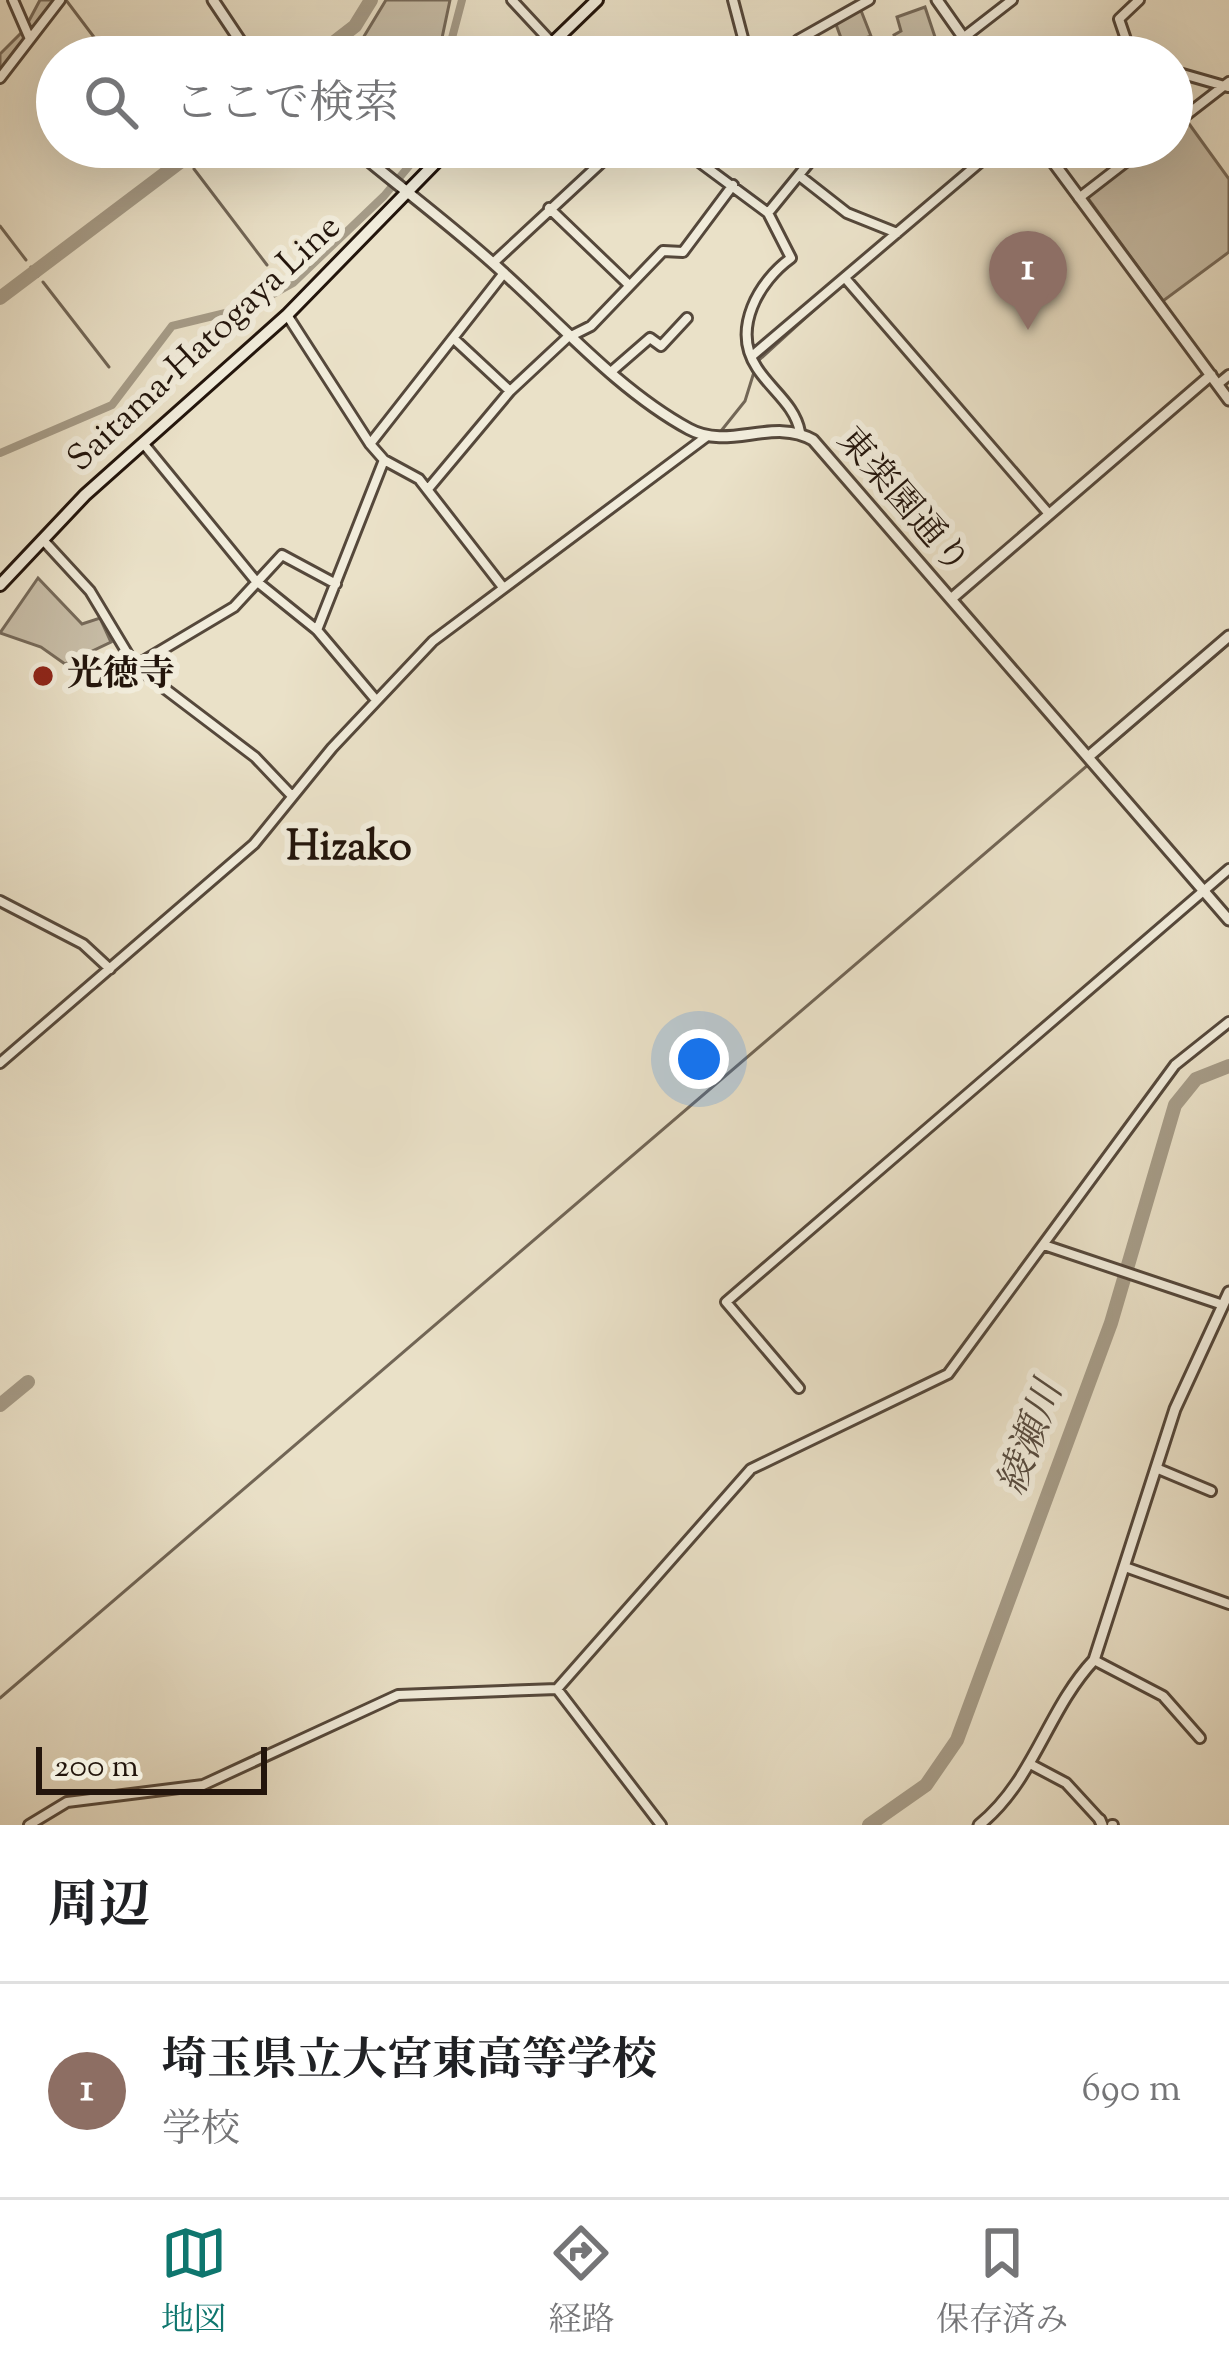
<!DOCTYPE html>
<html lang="ja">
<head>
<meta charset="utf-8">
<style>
  body { margin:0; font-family:"Sorts Mill Goudy","Noto Serif JP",serif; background:#f6f6f6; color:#202124 }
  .scale { position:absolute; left:36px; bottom:30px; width:231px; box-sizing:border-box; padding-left:12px; border:6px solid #23150c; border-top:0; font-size:33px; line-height:42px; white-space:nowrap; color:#23150c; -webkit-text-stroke:9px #f1ecdb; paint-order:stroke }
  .you { position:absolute; left:699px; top:1059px; width:42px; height:42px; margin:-30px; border:9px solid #fff; border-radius:50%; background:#1a73e8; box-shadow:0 0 0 18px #1a73e833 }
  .badge { display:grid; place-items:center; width:78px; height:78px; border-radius:50%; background:#0f766e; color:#fff; font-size:39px; font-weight:700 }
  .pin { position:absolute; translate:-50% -99px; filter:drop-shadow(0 3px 6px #0008) }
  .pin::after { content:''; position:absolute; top:63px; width:42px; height:36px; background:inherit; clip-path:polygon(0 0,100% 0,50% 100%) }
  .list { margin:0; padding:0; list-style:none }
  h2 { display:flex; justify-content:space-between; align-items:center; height:156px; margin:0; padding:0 48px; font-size:51px }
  h2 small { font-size:39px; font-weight:400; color:#757577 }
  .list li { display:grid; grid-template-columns:78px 1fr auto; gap:36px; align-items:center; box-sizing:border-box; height:216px; padding:0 48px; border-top:3px solid #e0e0e0 }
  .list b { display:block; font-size:45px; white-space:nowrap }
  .list p { margin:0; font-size:39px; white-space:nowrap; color:#757577 }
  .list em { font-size:39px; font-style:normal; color:#757577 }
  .icon { flex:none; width:66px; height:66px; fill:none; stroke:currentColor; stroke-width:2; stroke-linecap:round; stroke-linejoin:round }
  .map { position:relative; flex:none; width:1229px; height:1825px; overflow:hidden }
  .search { position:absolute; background:#fff; box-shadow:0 12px 48px #0002; left:36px; right:36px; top:36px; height:132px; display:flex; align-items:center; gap:30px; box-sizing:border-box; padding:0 42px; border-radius:66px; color:#757577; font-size:45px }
  .sheet { height:372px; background:#fff }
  nav { display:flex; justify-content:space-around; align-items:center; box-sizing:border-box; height:168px; border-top:3px solid #e0e0e0; background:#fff; font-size:33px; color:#757577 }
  nav a { display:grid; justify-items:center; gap:6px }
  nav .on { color:#0f766e }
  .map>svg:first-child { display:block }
</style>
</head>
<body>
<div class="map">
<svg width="1229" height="1825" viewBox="0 0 1229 1825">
  <rect width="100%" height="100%" fill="#eae1c8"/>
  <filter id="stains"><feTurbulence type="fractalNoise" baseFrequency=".00167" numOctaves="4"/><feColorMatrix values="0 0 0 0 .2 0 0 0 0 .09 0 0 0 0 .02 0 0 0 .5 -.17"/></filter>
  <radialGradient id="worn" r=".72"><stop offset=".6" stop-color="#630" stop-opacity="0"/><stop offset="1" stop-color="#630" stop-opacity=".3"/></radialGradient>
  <path fill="#c8bea8" stroke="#766a5a" stroke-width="3" d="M40,0H55L0,73V54L24,30Z
    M386,0H450L438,57H339L363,38Z
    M925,7L940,52L901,57L894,35L901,31L897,17Z
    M860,8L871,36L844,46L834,19Z
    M1187,121L1229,179V252L1163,301L1087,197L1153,147H1172V132Z
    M38,578L82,624L100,618L111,642L65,664L41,647L0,633Z"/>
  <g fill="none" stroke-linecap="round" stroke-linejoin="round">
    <path stroke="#726656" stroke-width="3" d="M66,0L109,57
      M181,151L189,162
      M194,169L267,265
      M0,226L26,260
      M31,267L38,276
      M43,282L109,367
      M758,361L844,283
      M721,431L745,401L754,372
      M0,1698L1229,644"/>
    <path stroke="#a69c88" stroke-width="8" d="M447,57L462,0
      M0,453L112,405L172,326L250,307L293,283L384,196L425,147"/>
    <path stroke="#a69c88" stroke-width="14" d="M315,57L355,26L371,0
      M0,298L200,147
      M0,1405L28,1382
      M869,1825L926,1785L957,1740L1111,1323L1175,1105L1196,1079L1229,1066"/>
    <defs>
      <path id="minor" d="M13,0L30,39
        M512,0L552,43
        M733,0L748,57
        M963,38L1012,0
        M554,40L577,57
        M804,57L798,40L869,0
        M1132,57L1119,19L1139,0
        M1172,71L1228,87
        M0,78L60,0
        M1172,126L1229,82
        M679,147L768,213L791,258C759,281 731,329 757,368C771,390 795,405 800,432
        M801,177L847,213L897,233
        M1079,198L1145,147
        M549,208L627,283
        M768,213L816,154L808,147
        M493,263L618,147
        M845,278L1049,514
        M287,315L370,444L384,460L419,479L502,586
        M571,336L591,326L663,251L683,252L733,185
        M453,338L510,391
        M752,356L998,147
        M612,371L650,338L661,346L687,318
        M1218,384L1229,375
        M143,443L255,580L317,630L376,700
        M370,444L504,273
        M428,489L510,391L570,335
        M43,540L90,591L135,666L255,757L292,796
        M317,630L384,460
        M135,666L234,607L282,555L336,584
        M0,901L83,944L110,969
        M0,1063L254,844L332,748L433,641L706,437
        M1044,1245L1223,1305
        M799,1388L726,1302L1229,869
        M1156,1468L1211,1491
        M1125,1567L1229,1604
        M1094,1660L1163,1696L1200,1738
        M557,1689L661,1825
        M1032,1765L1066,1783L1100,1820
        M29,1825L67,1802L203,1785L398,1695L557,1689L751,1469L948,1374L1175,1065L1229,1022
        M1112,1825H1113"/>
      <path id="tertiary" d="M213,0L251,57
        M937,0L977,57
        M352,147C403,190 458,230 507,276C564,328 621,392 689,429C729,451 773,417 813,440L1229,920
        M1042,147L1229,400
        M951,599L1211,375
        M1088,757L1229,636
        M1100,1820L1102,1825
        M979,1825C1034,1781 1047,1710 1094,1660L1175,1409L1229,1292"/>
      <path id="secondary" d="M538,57L597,0
        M0,585L85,495L287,315L451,147"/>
    </defs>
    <use href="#minor" stroke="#55483b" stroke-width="14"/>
    <use href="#tertiary" stroke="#55483b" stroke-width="15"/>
    <use href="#secondary" stroke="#23150c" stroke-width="16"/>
    <use href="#minor" stroke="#f1ecdb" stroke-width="8"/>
    <use href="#tertiary" stroke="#f1ecdb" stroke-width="9"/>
    <use href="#secondary" stroke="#f1ecdb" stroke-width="10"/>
  </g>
  <circle fill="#8f2418" stroke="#f1ecdb" stroke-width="4.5" cx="43" cy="676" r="12"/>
  <g text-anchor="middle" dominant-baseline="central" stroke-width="12" stroke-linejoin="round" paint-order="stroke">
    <g font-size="36" fill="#23150c" stroke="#f1ecdb">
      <text transform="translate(205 344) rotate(-43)">Saitama-Hatogaya Line</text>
      <text transform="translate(902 502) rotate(49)">東楽園通り</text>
    </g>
    <g font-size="36" font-weight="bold" fill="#23150c" stroke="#f1ecdb" text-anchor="start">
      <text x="67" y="676">光徳寺</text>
    </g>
    <g font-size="39" font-style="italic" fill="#574b3e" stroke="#f1ecdb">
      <text transform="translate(1033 1439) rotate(-70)">綾瀬川</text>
    </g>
    <g font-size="42" font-weight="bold" fill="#23150c" stroke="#f1ecdb">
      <text x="349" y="849">Hizako</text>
    </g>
  </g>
  <rect width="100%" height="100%" filter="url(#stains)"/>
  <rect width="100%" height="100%" fill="url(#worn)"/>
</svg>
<div class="scale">200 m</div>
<div class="you"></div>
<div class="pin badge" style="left:1028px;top:330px;background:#8d6e63">1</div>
<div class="search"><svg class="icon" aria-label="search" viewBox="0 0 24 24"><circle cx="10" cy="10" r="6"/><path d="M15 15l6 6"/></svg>ここで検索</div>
</div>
<section class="sheet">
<h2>周辺<small></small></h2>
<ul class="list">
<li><span class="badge" style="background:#8d6e63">1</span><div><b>埼玉県立大宮東高等学校</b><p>学校</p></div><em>690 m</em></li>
</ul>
</section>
<nav>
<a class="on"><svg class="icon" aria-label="map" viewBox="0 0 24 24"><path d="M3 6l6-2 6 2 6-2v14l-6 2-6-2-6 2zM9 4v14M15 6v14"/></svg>地図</a>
<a><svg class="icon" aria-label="directions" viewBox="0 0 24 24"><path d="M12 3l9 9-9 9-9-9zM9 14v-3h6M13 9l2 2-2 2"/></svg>経路</a>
<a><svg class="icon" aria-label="saved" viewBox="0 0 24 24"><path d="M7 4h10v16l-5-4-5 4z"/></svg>保存済み</a>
</nav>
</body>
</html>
